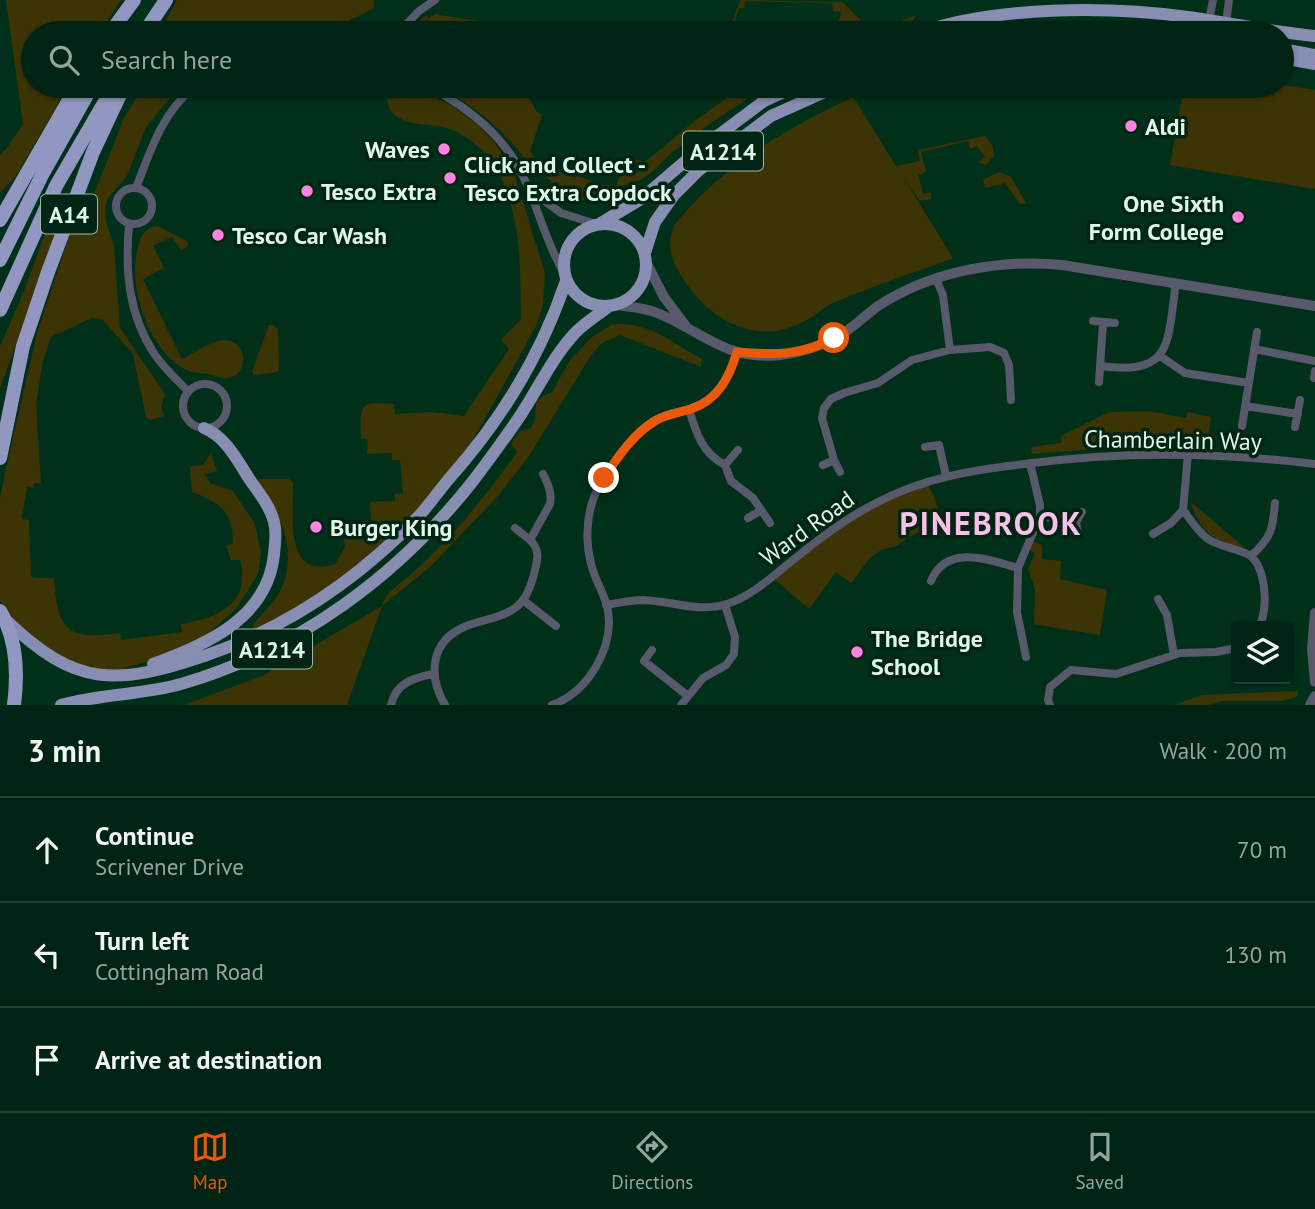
<!DOCTYPE html>
<html lang="en">
<head>
<meta charset="utf-8">
<style>
  body { margin:0; font-family:"PT Sans",sans-serif; background:#0e3022; color:#f1f3f6 }
  .controls { position:absolute; right:21px; bottom:21px; display:grid; overflow:hidden; border-radius:7px; box-shadow:0 2px 5px #0004 }
  .controls button { width:63px; height:63px; display:grid; place-items:center; padding:0; border:0; border-bottom:2px solid #224134; background:#002414; color:#f1f3f6; font:35px sans-serif }
  .stop { position:absolute; width:21px; height:21px; margin:-16px; border:5px solid #ea580c; border-radius:50%; background:#fff }
  .stop.end { background:#ea580c; border-color:#fff; box-shadow:0 2px 7px #0008 }
  .list { margin:0; padding:0; list-style:none }
  h2 { display:flex; justify-content:space-between; align-items:center; height:91px; margin:0; padding:0 28px; font-size:30px }
  h2 small { font-size:23px; font-weight:400; color:#95a4a0 }
  .list li { display:grid; grid-template-columns:46px 1fr auto; gap:21px; align-items:center; box-sizing:border-box; height:105px; padding:0 28px; border-top:2px solid #224134 }
  .list b { display:block; font-size:26px; white-space:nowrap }
  .list p { margin:0; font-size:23px; white-space:nowrap; color:#95a4a0 }
  .list em { font-size:23px; font-style:normal; color:#95a4a0 }
  .icon { flex:none; width:38px; height:38px; fill:none; stroke:currentColor; stroke-width:2; stroke-linecap:round; stroke-linejoin:round }
  .map { position:relative; flex:none; width:1315px; height:705px; overflow:hidden }
  .search { position:absolute; background:#002414; box-shadow:0 2px 5px #0004; left:21px; right:21px; top:21px; height:77px; display:flex; align-items:center; gap:18px; box-sizing:border-box; padding:0 24px; border-radius:38px; color:#95a4a0; font-size:26px }
  .sheet { height:406px; background:#002414 }
  nav { display:flex; justify-content:space-around; align-items:center; box-sizing:border-box; height:98px; border-top:2px solid #224134; background:#002414; font-size:19px; color:#95a4a0 }
  nav a { display:grid; justify-items:center; gap:4px }
  nav .on { color:#ea580c }
  .map>svg:first-child { display:block }
</style>
</head>
<body>
<div class="map">
<svg width="1315" height="705" viewBox="0 0 1315 705">
  <rect width="100%" height="100%" fill="#00301a"/>
  <path fill="#3c3404" d="M6,0H121L100,33H33V86H68L16,176L0,193V154L6,149L23,124Z
    M177,0H374V8L348,21L302,33H159Z
    M740,0L843,2L871,31L917,15L911,22L912,27L894,33H836L841,12L833,11L832,3L745,1L744,8H739L732,30L725,28L723,32L724,26L731,27Z
    M435,14L491,23L497,33H489V31L468,23L464,33L425,20L421,33L415,31L407,33L426,15L429,18Z
    M1282,85L1315,90V189L1170,165L1184,86Z
    M130,86H180L146,127L127,176L108,198L105,208L106,221L114,246L120,328L165,394L161,407L164,416L150,420L146,417L133,354L102,319L92,318L51,337L43,361L36,404L41,483H34V488L27,487L22,519L29,520L31,576L34,578H54C58,631 66,640 120,633L121,640L182,632L181,624C218,618 251,604 240,560H231L226,546L233,543C232,511 221,503 192,492L190,467L203,465L211,453L217,471L204,474L210,483L233,491L255,524L261,553L258,574L236,609L203,638L178,654L127,667L119,671L74,666L22,631L0,601V499L3,482L37,333L81,200L87,202L85,208L88,209L123,120L137,97L127,90Z
    M396,86L422,90L455,108L479,126L495,143L513,170L545,273L543,304L536,326L486,417L460,461L433,494L380,549L315,598L255,631L253,629V624C263,613 277,600 283,585C297,548 279,511 257,482L259,479H289L293,483C294,513 283,581 335,564L345,547L344,539L371,525L370,502L395,501V494L403,493L400,460H392V453L367,454L368,439L361,438C360,404 359,401 394,404L395,414L433,412L464,416L509,349L501,340L521,319C520,271 522,231 504,185C502,179 500,171 497,165C490,155 466,136 455,131C429,119 389,133 386,94Z
    M438,86L464,88L465,86L510,88L523,86L536,111L542,115L530,151L539,164L545,168L576,178L577,176L605,185L616,186L622,170L626,169L627,164L624,163L627,157L645,162L697,119L744,86H768C736,106 704,126 674,151C664,159 654,172 642,179C637,182 631,182 626,184C612,192 593,204 576,199C555,194 548,171 529,164C502,128 477,108 438,86Z
    M853,97L896,166L920,161L918,150L985,136L992,145L994,156L986,165L978,162L985,157L977,146L970,149L968,141L921,152L926,172L918,175L923,194L931,192V199L920,201L903,177L953,258C914,273 872,286 833,303C822,308 813,318 801,323C756,345 712,321 686,283C673,265 664,245 675,224C723,165 785,129 853,97Z
    M999,172L1011,177L1026,203L1020,204L1005,183L985,188L983,180Z
    M68,190L62,217L0,388V346L22,296L47,228Z
    M158,226L187,241L188,246L181,250L172,237L153,246L164,268L143,279L182,359C196,353 221,332 236,344C250,355 243,379 224,378C219,378 214,375 208,374C201,373 194,374 187,370C152,355 130,294 136,258C138,244 141,227 158,226Z
    M613,324C654,323 668,341 702,359L701,367L620,335L602,343L591,355L529,456L497,497L431,566L382,606L347,705H184L264,675L382,606C386,591 399,585 410,575C451,539 486,496 517,452L511,444L519,432L531,428L535,420L536,403L541,397L552,392L570,360L592,337Z
    M269,325H273L278,329L279,370L273,373L254,375L252,371Z
    M1149,411L1186,418L1188,412L1211,417L1207,446L1118,447L1032,454L1031,447L1061,443V436L1109,412Z
    M926,482L934,496L942,523L914,534L896,546L881,550L870,558L851,583L836,572L809,609L772,577L846,520Z
    M1190,501L1244,547C1212,541 1201,532 1190,501Z
    M1032,541L1042,545V559L1061,561L1060,579L1107,590L1100,635L1034,624L1035,589L1028,569L1035,553L1028,550Z
    M1298,691L1297,697L1283,701H1222L1208,705H1175L1202,695Z"/>
  <g fill="none" stroke-linecap="round" stroke-linejoin="round">
    <path stroke="#585a6c" stroke-width="8" d="M1209,21L1213,0
      M1226,23L1229,0
      M398,33L419,11L435,0
      M429,86C469,109 504,135 524,178C539,210 546,243 564,273
      M136,188C151,149 162,113 195,86
      M116 206a18 18 0 1 1 36 0a18 18 0 1 1-36 0Z
      M531,191L561,213L596,224
      M129,224C125,271 128,314 155,355C164,368 177,380 188,391
      M936,279L943,295L950,350
      M1093,321L1115,323
      M1254,349L1315,361
      M1160,356L1185,373L1249,383
      M1101,366C1174,376 1167,342 1176,283
      M1314,378L1315,371
      M1099,382L1103,322
      M183 406a22 22 0 1 1 44 0a22 22 0 1 1-44 0Z
      M1245,406L1298,414
      M689,409C696,433 702,453 725,465L731,481L753,498L770,523
      M1242,426L1257,332
      M1295,427L1300,400
      M925,447L939,445L946,476
      M1188,454L1183,510C1190,519 1198,532 1208,539C1220,547 1236,548 1249,555C1266,566 1269,610 1259,626
      M834,460L840,472
      M725,465L738,450
      M823,465L834,460L822,418L824,408L831,399L844,393L878,383L912,360L950,350L990,347L1004,353L1009,365L1011,400
      M1040,516L1076,522L1078,534
      M748,518L760,511
      M1076,522L1082,512
      M515,528L530,540
      M1153,534L1171,523L1183,510
      M1251,556C1271,538 1273,529 1275,503
      M931,581C946,544 988,559 1018,568
      M1158,599L1167,615L1174,655
      M523,600L556,626
      M606,605C619,603 631,600 643,600C673,601 698,613 727,604C752,596 773,576 793,560C819,539 846,518 876,503C923,478 972,470 1024,464C1121,451 1218,452 1315,464
      M652,650L644,661L688,696
      M1026,657L1017,612L1018,568L1040,516V505L1030,463
      M391,705C396,683 413,678 433,674
      M445,705C428,676 430,642 464,627C480,620 500,619 515,608C527,600 532,583 535,570C538,557 540,550 530,540L550,504C552,492 548,484 543,474
      M552,705C588,692 614,648 608,611C606,598 599,587 595,576C586,553 585,526 592,503C600,477 633,432 657,419C668,413 681,412 692,408C719,398 729,377 737,353
      M681,705L703,678L726,665L734,654L735,637L725,605
      M1050,705L1048,700L1050,687L1071,670L1116,674L1180,653L1216,652L1236,648"/>
    <path stroke="#585a6c" stroke-width="10" d="M646,262L664,297L685,325
      M615,305C631,307 648,308 662,315C705,334 728,361 780,355C803,352 825,345 845,332C857,324 867,314 878,306C932,271 999,259 1062,265L1315,306
      M1315,613L1312,649L1315,682
      M1310,705L1315,696"/>
    <path stroke="#888db2" stroke-width="12" d="M918,33C995,6 1108,6 1188,17C1230,23 1273,32 1315,36
      M1045,33C1084,30 1123,25 1162,33
      M1282,49L1315,55
      M1282,58L1315,64
      M601,223L641,199L696,152L764,101L797,86
      M564 265a41 41 0 1 1 82 0a41 41 0 1 1-82 0Z
      M645,253L655,222L674,195L698,171L771,116L838,86
      M5,619C76,688 116,686 207,655C288,627 358,579 418,517C429,505 438,492 448,480C500,422 541,355 566,281
      M153,664C206,645 268,618 274,554C275,543 277,533 274,522C270,506 259,493 250,480C237,460 226,437 204,428
      M61,705C100,694 142,695 181,684C298,650 398,576 473,481C489,460 505,438 520,416C538,389 553,356 576,332C586,322 598,315 609,306"/>
    <path stroke="#9197c0" stroke-width="14" d="M110,33L134,0
      M144,33L166,0
      M0,220L77,86
      M0,260L43,173L92,86
      M0,310L56,186L114,86
      M0,458L23,346L48,272L93,152L124,86
      M0,611C17,639 18,674 14,705"/>
  </g>
  <g fill="none" stroke-linecap="round" stroke-linejoin="round">
    <path stroke="#ea580c" stroke-width="9" d="M604,478C617,458 634,433 655,421C666,414 678,413 691,409C718,400 729,378 737,352C772,355 802,356 834,338"/>
  </g>
  <g fill="#fe85df" stroke="#022414" stroke-width="2.5">
    <circle cx="1131" cy="126" r="7"/>
    <circle cx="444" cy="149" r="7"/>
    <circle cx="450" cy="178" r="7"/>
    <circle cx="307" cy="191" r="7"/>
    <circle cx="1238" cy="217" r="7"/>
    <circle cx="218" cy="235" r="7"/>
    <circle cx="316" cy="527" r="7"/>
    <circle cx="857" cy="652" r="7"/>
  </g>
  <g text-anchor="middle" dominant-baseline="central" stroke-width="7" stroke-linejoin="round" paint-order="stroke">
    <g fill="#022414" stroke="#9db8a8" stroke-width="2">
      <rect x="683" y="131.5" width="80" height="39" rx="5"/>
      <rect x="41" y="194.5" width="56" height="39" rx="5"/>
      <rect x="232" y="629.5" width="80" height="39" rx="5"/>
    </g>
    <g font-size="23" font-weight="bold" fill="#dff7e8">
      <text x="723" y="151">A1214</text>
      <text x="69" y="214">A14</text>
      <text x="272" y="649">A1214</text>
    </g>
    <g font-size="24" font-weight="bold" fill="#dff7e8" stroke="#022414" text-anchor="start">
      <text x="1145" y="126">Aldi</text>
      <text x="430" y="149" text-anchor="end">Waves</text>
      <text x="464" y="164">Click and Collect -<tspan x="464" dy="28">Tesco Extra Copdock</tspan></text>
      <text x="321" y="191">Tesco Extra</text>
      <text x="1224" y="203" text-anchor="end">One Sixth<tspan x="1224" dy="28">Form College</tspan></text>
      <text x="232" y="235">Tesco Car Wash</text>
      <text x="330" y="527">Burger King</text>
      <text x="871" y="638">The Bridge<tspan x="871" dy="28">School</tspan></text>
    </g>
    <g font-size="24" fill="#dff7e8" stroke="#022414">
      <text transform="translate(1173 440) rotate(1)">Chamberlain Way</text>
      <text transform="translate(807 528) rotate(-36)">Ward Road</text>
    </g>
    <g font-size="32" font-weight="bold" letter-spacing="2" fill="#f8c1e7" stroke="#022414">
      <text x="991" y="523">PINEBROOK</text>
    </g>
  </g>
</svg>
<div class="controls">
<button><svg class="icon" aria-label="layers" viewBox="0 0 24 24"><path d="M12 4l9 5-9 5-9-5zM3 14l9 5 9-5"/></svg></button>
</div>
<div class="stop" style="left:834px;top:338px"></div>
<div class="stop end" style="left:604px;top:478px"></div>
<div class="search"><svg class="icon" aria-label="search" viewBox="0 0 24 24"><circle cx="10" cy="10" r="6"/><path d="M15 15l6 6"/></svg>Search here</div>
</div>
<section class="sheet">
<h2>3 min<small>Walk · 200 m</small></h2>
<ul class="list">
<li><svg class="icon" aria-label="ahead" viewBox="0 0 24 24"><path d="M12 20V5M6 11l6-6 6 6"/></svg><div><b>Continue</b><p>Scrivener Drive</p></div><em>70 m</em></li>
<li><svg class="icon" aria-label="left" viewBox="0 0 24 24"><path d="M17 20v-9H6M10 6l-5 5 5 5"/></svg><div><b>Turn left</b><p>Cottingham Road</p></div><em>130 m</em></li>
<li><svg class="icon" aria-label="arrive" viewBox="0 0 24 24"><path d="M6 21V4h12l-3 4 3 4H6"/></svg><div><b>Arrive at destination</b></div></li>
</ul>
</section>
<nav>
<a class="on"><svg class="icon" aria-label="map" viewBox="0 0 24 24"><path d="M3 6l6-2 6 2 6-2v14l-6 2-6-2-6 2zM9 4v14M15 6v14"/></svg>Map</a>
<a><svg class="icon" aria-label="directions" viewBox="0 0 24 24"><path d="M12 3l9 9-9 9-9-9zM9 14v-3h6M13 9l2 2-2 2"/></svg>Directions</a>
<a><svg class="icon" aria-label="saved" viewBox="0 0 24 24"><path d="M7 4h10v16l-5-4-5 4z"/></svg>Saved</a>
</nav>
</body>
</html>
